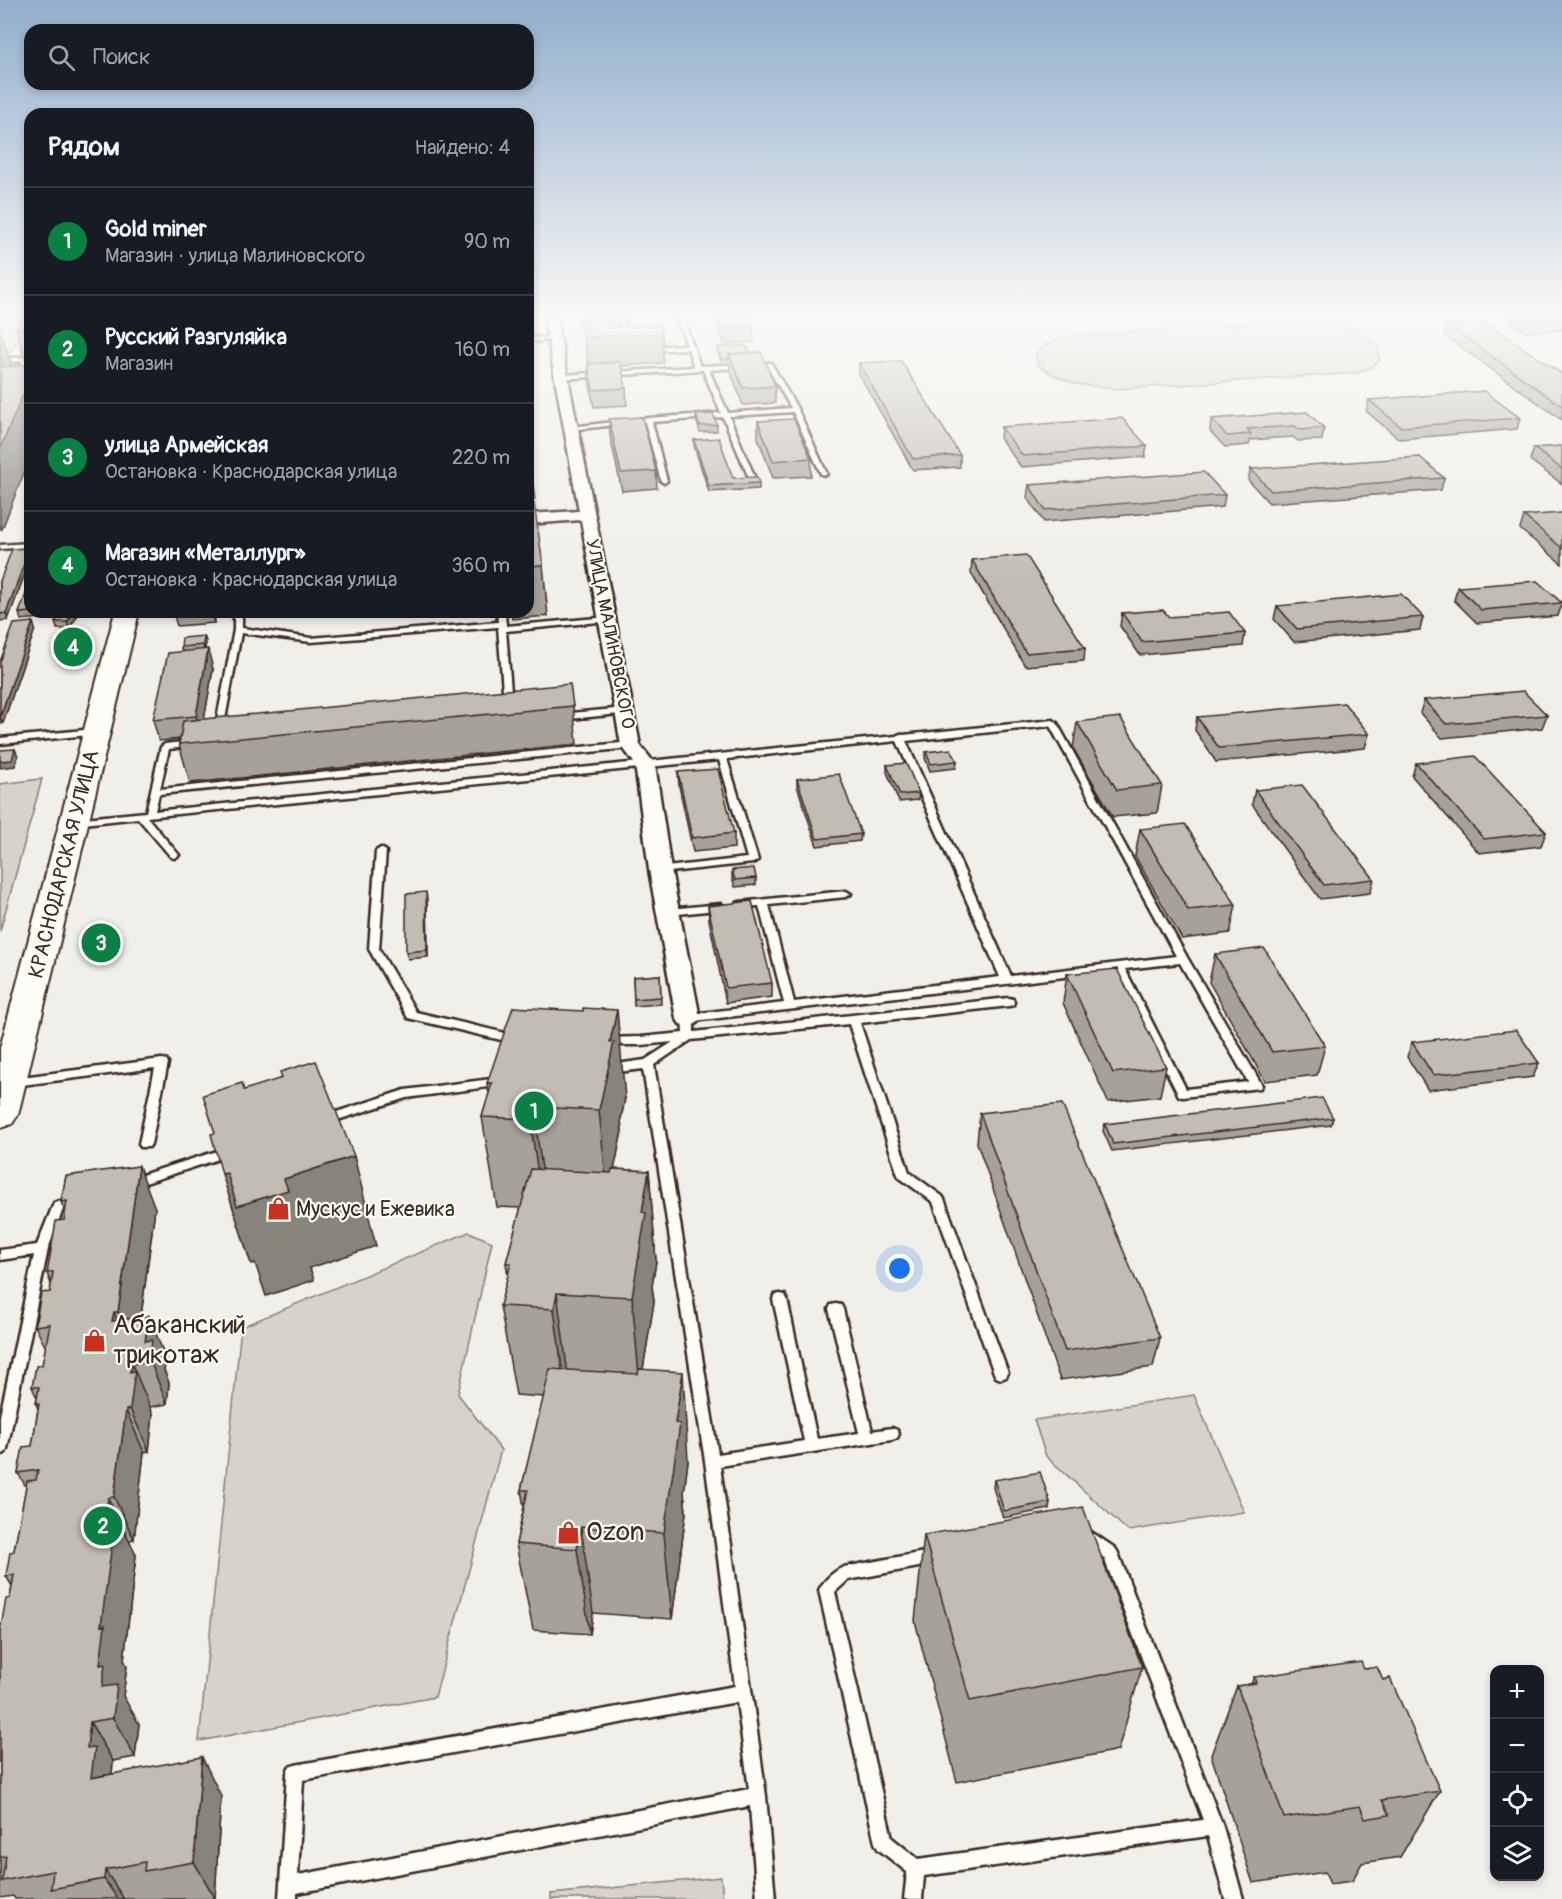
<!DOCTYPE html>
<html lang="ru">
<head>
<meta charset="utf-8">
<style>
  body { margin:0; font-family:Pangolin,sans-serif; background:#242831; color:#f1f3f6 }
  .controls { position:absolute; right:18px; bottom:18px; display:grid; overflow:hidden; border-radius:12px; box-shadow:0 3px 9px #0003 }
  .controls button { width:54px; height:54px; display:grid; place-items:center; padding:0; border:0; border-bottom:2px solid #363941; background:#171b24; color:#f1f3f6; font:30px sans-serif }
  .you { position:absolute; left:900px; top:1269px; width:21px; height:21px; margin:-15px; border:4px solid #fff; border-radius:50%; background:#1a73e8; box-shadow:0 0 0 9px #1a73e833 }
  .badge { display:grid; place-items:center; width:39px; height:39px; border-radius:50%; background:#0b8043; color:#fff; font-size:20px; font-weight:700 }
  .pin { position:absolute; translate:-50% -50%; border:3px solid #fff; box-shadow:0 2px 6px #0006 }
  .list { margin:0; padding:0; list-style:none }
  h2 { display:flex; justify-content:space-between; align-items:center; height:78px; margin:0; padding:0 24px; font-size:26px }
  h2 small { font-size:20px; font-weight:400; color:#9ea1a6 }
  .list li { display:grid; grid-template-columns:39px 1fr auto; gap:18px; align-items:center; box-sizing:border-box; height:108px; padding:0 24px; border-top:2px solid #363941 }
  .list b { display:block; font-size:22px; white-space:nowrap }
  .list p { margin:0; font-size:20px; white-space:nowrap; color:#9ea1a6 }
  .list em { font-size:20px; font-style:normal; color:#9ea1a6 }
  .icon { flex:none; width:33px; height:33px; fill:none; stroke:currentColor; stroke-width:2; stroke-linecap:round; stroke-linejoin:round }
  .map { position:relative; flex:none; width:1562px; height:1899px; overflow:hidden }
  .search { position:absolute; background:#171b24; box-shadow:0 3px 9px #0003; left:24px; top:24px; width:510px; height:66px; display:flex; align-items:center; gap:15px; box-sizing:border-box; padding:0 21px; border-radius:18px; color:#9ea1a6; font-size:22px }
  .panel { position:absolute; background:#171b24; box-shadow:0 3px 9px #0003; left:24px; top:108px; width:510px; height:510px; border-radius:18px }
  .map>svg:first-child { display:block }
</style>
</head>
<body>
<div class="map">
<svg width="1562" height="1899" viewBox="0 0 1562 1899">
  <rect width="100%" height="100%" fill="#f1efea"/>
  <filter id="ink" filterUnits="userSpaceOnUse"><feTurbulence type="fractalNoise" baseFrequency=".0167" numOctaves="2"/><feDisplacementMap in="SourceGraphic" scale="12" xChannelSelector="R" yChannelSelector="G"/><feConvolveMatrix kernelMatrix="1 2 1 2 8 2 1 2 1" color-interpolation-filters="sRGB"/></filter>
  <g filter="url(#ink)">
    <path fill="#d7d2cc" stroke="#897e75" stroke-width="1.5" d="M0,317H29L11,352L0,353Z
      M1306,320C1328,323 1366,327 1378,348L1380,360L1372,367L1357,373L1116,389L1076,384L1058,377L1041,368L1035,358L1036,354C1045,343 1056,339 1070,336Z
      M42,779L0,931V784Z
      M469,1232L492,1242L458,1394L501,1450L435,1697L199,1741L241,1327Z
      M1194,1395L1244,1512L1128,1531L1046,1456L1034,1420Z
      M721,1877L723,1899H551V1894Z"/>
    <g fill="none" stroke-linecap="round" stroke-linejoin="round">
      <defs>
        <path id="service" d="M617,317H623L628,339L623,338Z
          M677,317H683L700,366L771,363L798,410L827,474L826,475L821,474L793,412L729,416L755,478L752,480L749,478L723,417L652,422L667,481L664,483L661,481L645,422L569,430V428L571,427L648,418L721,413L703,370L561,379L558,377L561,375L694,367L688,349L650,351L647,349L650,347L687,345ZM767,366L791,408L728,413L709,370Z
          M555,337V339L553,340L528,342V338Z
          M30,347V356L21,378L16,379L22,361L0,363V359L24,357L27,349Z
          M30,543V547L0,549V545Z
          M234,612H242V628L311,638L498,622L497,612H505L506,626L609,617L613,619L609,621L506,631L512,703L508,706L504,703L498,627L311,642L241,633L223,730L219,733L215,730L234,630Z
          M626,708L630,711L629,713L560,720L556,717L560,714Z
          M1053,720L1057,723L1188,959L1262,1085L1260,1088L1183,1097L1179,1096L1115,971L694,1021V1032L1009,998L1013,999L1014,1002L1013,1005L1009,1006L860,1023L909,1172L942,1196L944,1199L1008,1373L1006,1377L1001,1379L996,1377L994,1373L933,1202L900,1178L898,1175L849,1024L691,1040L654,1065L718,1454L804,1441L773,1299L775,1295L780,1294L785,1295L787,1299L817,1439L859,1433L829,1309L831,1305L836,1304L841,1305L843,1309L872,1431L892,1428L897,1430L899,1434L897,1438L892,1440L720,1466L766,1796L775,1899H757L750,1806L297,1893V1899H279L287,1773L289,1767L295,1765L735,1686L705,1461L643,1069L610,1073L606,1072L604,1069L606,1066L610,1065L645,1060L673,1042L641,1045H608L604,1044L602,1041L604,1038L641,1037L683,1033L682,1018L684,1015L784,1003L759,906L735,907L734,905L739,902L846,891L851,894L846,897L769,905L794,1002L1000,977L897,741L727,759L758,860L753,863L660,873L657,872L655,870L657,868L747,858L719,760L147,817L179,855L174,858L171,857L138,818L74,825L69,822L74,819L146,812L161,747L165,744L191,741L194,742V746L169,749L160,789L631,742L635,745L631,748L159,794L155,811L896,736L900,734L903,735ZM1050,726L1176,956L1011,976L906,741ZM1180,963L1248,1082L1186,1089L1125,969ZM737,1702L749,1789L298,1875L303,1780Z
          M95,729L99,732L98,734L0,744V738Z
          M381,848L386,851L379,949L416,1012L518,1036L520,1039L518,1042L514,1043L408,1018L369,949L376,851Z
          M721,904L726,907L725,909L669,915L664,912L669,909Z
          M162,1059L166,1060L168,1063L151,1144L149,1147H141L139,1144L155,1068L14,1086L10,1085L8,1082L10,1079L14,1078Z
          M499,1078L503,1079L505,1082L503,1085L406,1098L325,1124L321,1123L319,1120L321,1117L405,1090Z
          M230,1147L234,1148L236,1151L234,1154L130,1188L126,1186L124,1183L126,1180Z
          M76,1196L80,1198L82,1201L80,1204L63,1209L48,1249L7,1449L5,1453L0,1455V1416L34,1255L0,1260V1250L37,1245L54,1203Z
          M1087,1529L1115,1548L1118,1553L1223,1827L1243,1899H1225L1208,1836L924,1876L922,1899H904L907,1872L878,1849L875,1843L819,1590C823,1581 835,1570 844,1567L935,1550L940,1552L943,1557L940,1562L935,1564L848,1580L835,1592L892,1838L918,1859L1203,1820L1104,1558L1082,1541L1080,1536L1082,1531Z"/>
        <path id="minor" d="M544,317H556L640,745L655,764L671,870L700,1018L696,1024L688,1026L680,1024L676,1018L649,870L635,764L621,745L581,520L528,524V514L579,511Z"/>
        <path id="secondary" d="M115,612H139L18,1115L12,1124L0,1128V1048Z"/>
      </defs>
      <use href="#service" stroke="#3b2a1e" stroke-width="5"/>
      <use href="#minor" stroke="#3b2a1e" stroke-width="5"/>
      <use href="#secondary" stroke="#3b2a1e" stroke-width="4"/>
      <use href="#service" fill="#fdfcf7" fill-rule="evenodd"/>
      <use href="#minor" fill="#fdfcf7" fill-rule="evenodd"/>
      <use href="#secondary" fill="#fdfcf7" fill-rule="evenodd"/>
    </g>
    <path fill="#a6a29b" stroke="#3b2a1e" stroke-width="1.5" d="M579,317H609L612,326L662,333L663,363L621,366L626,388L627,405L594,407L589,380L588,364H589Z
      M714,317H749L753,326L754,342L724,344Z
      M1503,317H1562V330L1526,332Z
      M30,318V457L2,529H0V333L11,363L9,366L27,365L16,329Z
      M1446,324L1562,374V420L1444,335Z
      M718,347L750,353L775,386V403L743,405L730,370V364H722L718,353Z
      M859,363L960,455V467L913,470L859,374Z
      M1369,400L1520,418L1517,429L1399,439L1366,411Z
      M696,415L717,425V431L700,432L696,420Z
      M609,419L656,471L657,488L622,491L610,436Z
      M1211,419L1324,428L1322,440L1298,441L1293,437L1250,440L1249,445L1225,447L1210,431Z
      M758,421L811,458V476L773,478L758,438Z
      M1001,427L1147,446L1145,457L1021,467L1000,438Z
      M694,440L733,478L759,483V489L709,492L694,446Z
      M1562,446V484L1530,460L1534,448Z
      M528,455H529L535,499H528Z
      M1251,469L1444,478L1441,490L1269,503L1248,480Z
      M1029,485L1225,495L1223,507L1044,522L1027,497Z
      M528,504L543,565L548,616L512,619L511,612H528Z
      M1562,513V564L1520,529L1524,516Z
      M972,560L1085,648L1084,661L1025,666L971,573Z
      M0,581L8,620L0,621Z
      M1458,587L1562,603V604L1558,616L1477,623L1454,600Z
      M1277,606L1423,617L1420,630L1294,642L1274,619Z
      M30,612H42L40,618L21,620L19,613Z
      M62,612H77L78,615L69,629H57L55,622Z
      M173,612H216L214,623L177,626Z
      M1122,613L1169,617L1245,633L1243,646L1140,655L1120,626Z
      M35,629L3,723L0,724V662Z
      M204,636L206,642L205,650L213,669L204,719L573,706L577,744L190,783L179,744L180,739L159,741L153,720L182,652L181,647Z
      M1424,700L1547,715L1542,728L1442,738L1420,713Z
      M1197,717L1369,734L1365,748L1216,762L1195,730Z
      M1077,722L1162,785L1157,813L1113,817L1073,748Z
      M926,752L957,761L956,768L930,771L925,758Z
      M1416,763L1546,832L1541,846L1479,853L1412,776Z
      M887,765L919,793L918,800L899,802L887,772Z
      M678,772L734,833V848L693,852L679,786Z
      M797,779L861,834L860,841L817,846L797,786Z
      M1255,790L1374,879L1370,893L1320,899L1252,804Z
      M1140,829L1236,905L1230,933L1182,939L1135,856Z
      M732,870L756,878V885L735,887L732,877Z
      M427,899L428,957L408,959L406,952Z
      M708,906L772,983V997L726,1003L709,920Z
      M1215,954L1325,1046L1317,1075L1265,1081L1209,982Z
      M1067,974L1166,1067L1160,1096L1108,1102L1063,1003Z
      M660,975L661,1004L634,1006L633,977Z
      M1412,1042L1539,1063L1533,1077L1428,1090L1407,1057Z
      M487,1083L625,1098L621,1119L622,1131L614,1169L649,1171L656,1261L652,1286L654,1302L643,1369L688,1461L684,1492L686,1512L672,1619L593,1613L590,1634L533,1630L516,1544L524,1507L521,1490L544,1397L516,1395L500,1306L508,1276L506,1263L521,1208L497,1207L482,1117L489,1094Z
      M980,1113L1160,1338L1153,1367L1060,1380L977,1143Z
      M1333,1118L1331,1125L1112,1151L1103,1131L1105,1124Z
      M66,1176L155,1208L141,1317L166,1359L164,1370L169,1383L167,1404L150,1407L153,1414L149,1451L144,1452L134,1539L129,1540L136,1555L124,1660L127,1666L123,1696L139,1724L135,1757L113,1761L112,1774L221,1796L215,1898L209,1899H15L13,1896L0,1898V1631L10,1598L12,1586L6,1576L14,1551L26,1487L18,1473L32,1446L38,1409L36,1404L37,1398L32,1387L42,1365L46,1348L35,1326L50,1292L51,1284L47,1273L64,1220L65,1212L61,1202Z
      M994,1480L1050,1502L1049,1509L1003,1518L993,1488Z
      M924,1535L1142,1667L1118,1750L957,1782L915,1621Z
      M1364,1669L1383,1680L1440,1791L1400,1857L1362,1863L1352,1881L1330,1884L1325,1872L1253,1883L1211,1755L1237,1686L1251,1684L1254,1677Z"/>
    <path fill="#87847e" stroke="#3b2a1e" stroke-width="1.5" d="M1,333L11,363L6,373L0,354V335Z
      M0,376L30,378V457L2,529L0,524Z
      M30,548V560L8,620L6,613Z
      M38,612H42L40,618Z
      M74,612H77L78,615L69,629L67,622Z
      M211,612H216L214,623Z
      M33,622L35,629L3,723L0,717Z
      M204,636L206,642L204,652L203,645Z
      M208,649L213,669L201,737L196,716Z
      M15,749L18,756L15,766L0,768V761Z
      M426,892L427,899L428,957L427,950Z
      M617,1010L625,1098L621,1119L622,1131L608,1200L599,1110L610,1042Z
      M533,1107L546,1196L543,1209L530,1119Z
      M354,1156L376,1246L310,1268L314,1280L266,1296L255,1263L251,1264L222,1174L227,1173L284,1179Z
      M139,1166L155,1208L136,1354L118,1312Z
      M649,1171L656,1261L652,1286L654,1302L640,1387L632,1297L642,1212Z
      M557,1293L569,1382L566,1399L554,1309Z
      M114,1312L132,1355L112,1321Z
      M149,1316L166,1359L164,1370L169,1383L167,1404L150,1361L145,1341Z
      M132,1364L153,1414L149,1451L130,1409V1372Z
      M683,1372L688,1461L684,1492L686,1512L672,1619L664,1533L675,1423Z
      M126,1410L144,1452L134,1539L114,1497Z
      M108,1498L136,1555L124,1660L127,1666L123,1696L139,1724L135,1757L113,1718L102,1687L100,1665L106,1516Z
      M581,1527L593,1613L590,1634L577,1549Z
      M90,1722L113,1761L112,1774L91,1778L87,1748Z
      M202,1757L221,1796L215,1898L194,1862Z
      M105,1870L124,1899H118L104,1879Z"/>
    <path fill="#c1bcb4" stroke="#3b2a1e" stroke-width="1.5" d="M583,317H609L612,326L659,323L662,333L588,337Z
      M720,317H749L753,326L724,328Z
      M1522,317H1562V319L1529,322Z
      M21,318H30V328L16,329Z
      M1485,322L1562,374V406L1446,324Z
      M747,346L750,353L729,354V359H722L718,347Z
      M761,352L775,386L743,388L729,354Z
      M901,361L960,455L913,459L859,363Z
      M620,362L626,388L593,390L588,364Z
      M30,365V378L0,449V379L1,376H0V367Z
      M1484,391L1520,418L1401,427L1369,400Z
      M1307,412L1324,428L1300,430L1295,426L1247,429L1251,434L1227,436L1211,419Z
      M713,414L717,425L700,426L696,415Z
      M642,417L656,471L621,473L609,419Z
      M1122,418L1147,446L1023,456L1001,427Z
      M794,419L811,458L773,461L758,421Z
      M719,438L733,478L757,477L759,483L709,486L694,440Z
      M1562,446V469L1534,448Z
      M528,455H529L534,493H528Z
      M1420,457L1444,478L1271,491L1251,469Z
      M1204,472L1225,495L1045,510L1029,485Z
      M534,503L543,565L528,566V504Z
      M1562,513V548L1524,516Z
      M30,548L6,613L0,614V581L12,549Z
      M1026,555L1085,648L1026,653L972,560Z
      M1537,581L1562,603L1481,610L1458,587Z
      M30,583V612H31L19,613Z
      M1401,594L1423,617L1297,629L1277,606Z
      M1163,610L1169,617L1229,612L1245,633L1142,642L1122,613Z
      M62,612H74L67,622H55Z
      M33,622L0,717V662L14,624Z
      M204,636L203,645L181,647L182,638Z
      M208,649L196,716L153,720L168,653Z
      M570,684L573,706L179,744L183,721Z
      M1523,691L1547,715L1446,724L1424,700Z
      M1344,703L1369,734L1219,748L1197,717Z
      M1120,717L1162,785L1117,790L1077,722Z
      M15,749L12,760L0,761V750Z
      M951,749L957,761L931,764L926,752Z
      M1475,756L1546,832L1484,839L1416,763Z
      M906,763L919,793L900,795L887,765Z
      M718,769L734,833L692,838L678,772Z
      M839,774L861,834L817,839L797,779Z
      M1302,785L1374,879L1324,885L1255,790Z
      M1185,824L1236,905L1188,910L1140,829Z
      M754,868L756,878L735,880L732,870Z
      M426,892L427,950L406,952V894Z
      M752,901L772,983L726,988L708,906Z
      M1264,948L1325,1046L1272,1052L1215,954Z
      M1117,969L1166,1067L1113,1073L1067,974Z
      M660,975L661,997L634,999L633,977Z
      M513,1007L583,1011V1008L617,1010L610,1042H614L599,1110L533,1107L530,1119L482,1117L492,1083H487Z
      M1516,1030L1539,1063L1433,1075L1412,1042Z
      M316,1061L354,1156L284,1179L288,1190L237,1206L227,1173L222,1174L211,1134L215,1133L203,1095L242,1083L244,1090L282,1078L280,1072Z
      M1322,1098L1333,1118L1113,1144L1105,1124Z
      M1062,1104L1160,1338L1065,1351L980,1113Z
      M139,1166L118,1312H114L112,1321L149,1316L145,1341L152,1340L150,1361L132,1364L130,1372L135,1371L130,1409L126,1410L114,1497L108,1498L106,1516L116,1514L101,1626L105,1625L100,1665L105,1664L102,1687L117,1685L113,1718L90,1722L87,1748L95,1747L91,1778L202,1757L194,1862L144,1871L145,1862L105,1870L104,1879L51,1889L53,1871L2,1881L6,1856L0,1857V1631L6,1599L10,1598L14,1575L6,1576L10,1552L14,1551L27,1481L36,1480L38,1470L18,1473L23,1447L32,1446L39,1404H36L39,1387H32L36,1366L42,1365L50,1324L35,1326L41,1293L50,1292L53,1272L47,1273L56,1221L64,1220L67,1201L61,1202L66,1176Z
      M531,1169L611,1173L612,1169L649,1171L642,1212L646,1213L632,1297L557,1293L554,1309L500,1306L511,1263H506Z
      M550,1369L638,1374L639,1369L683,1372L675,1423L680,1424L664,1533L581,1527L577,1549L516,1544L528,1490H521Z
      M1040,1472L1050,1502L1004,1511L994,1480Z
      M1083,1507L1142,1667L970,1701L924,1535Z
      M1361,1662L1364,1669L1377,1667L1383,1680L1390,1678L1440,1791L1382,1800L1389,1815L1365,1819L1360,1806L1284,1818L1237,1686L1256,1683L1254,1677Z"/>
  </g>
  <linearGradient id="sky" x2="0" y2="1"><stop stop-color="#91aecb"/><stop offset="0.54" stop-color="#f9f8f6"/><stop offset="1" stop-color="#f9f8f6" stop-opacity="0"/></linearGradient>
  <rect width="1562" height="583" fill="url(#sky)"/>
  <defs>
    <symbol id="shop-bare" viewBox="-9 -9 18 18"><path d="M-5-2.5h2.3a2.7 3.5 0 0 1 5.4 0H5L5.5 6h-11ZM-1.5-2.5h3a1.5 2.3 0 0 0-3 0Z" fill="#c8321e" stroke="#fdfcf7" stroke-width="2.5" paint-order="stroke"/></symbol>
  </defs>
  <g fill-rule="evenodd">
    <use href="#shop-bare" x="262" y="1192" width="33" height="33"/>
    <use href="#shop-bare" x="78" y="1324" width="33" height="33"/>
    <use href="#shop-bare" x="552" y="1516" width="33" height="33"/>
  </g>
  <g text-anchor="middle" dominant-baseline="central" stroke-width="4.5" stroke-linejoin="round" paint-order="stroke">
    <g font-size="18" fill="#3b2a1e" stroke="#fdfcf7">
      <text transform="translate(610 634) rotate(79)">УЛИЦА МАЛИНОВСКОГО</text>
    </g>
    <g font-size="21" fill="#3b2a1e" stroke="#fdfcf7">
      <text transform="translate(64 864) rotate(-76)">КРАСНОДАРСКАЯ УЛИЦА</text>
    </g>
    <g font-size="21" fill="#3b2a1e" stroke="#fdfcf7" text-anchor="start">
      <text x="296" y="1209">Мускус и Ежевика</text>
    </g>
    <g font-size="26" fill="#3b2a1e" stroke="#fdfcf7" text-anchor="start">
      <text x="113" y="1325">Абаканский<tspan x="113" dy="30">трикотаж</tspan></text>
      <text x="586" y="1532">Ozon</text>
    </g>
  </g>
</svg>
<div class="controls">
<button>+</button>
<button>−</button>
<button><svg class="icon" aria-label="locate" viewBox="0 0 24 24"><circle cx="12" cy="12" r="6"/><path d="M12 2v4M12 18v4M2 12h4M18 12h4"/></svg></button>
<button><svg class="icon" aria-label="layers" viewBox="0 0 24 24"><path d="M12 4l9 5-9 5-9-5zM3 14l9 5 9-5"/></svg></button>
</div>
<div class="you"></div>
<div class="pin badge" style="left:534px;top:1111px">1</div>
<div class="pin badge" style="left:103px;top:1526px">2</div>
<div class="pin badge" style="left:101px;top:943px">3</div>
<div class="pin badge" style="left:73px;top:647px">4</div>
<div class="search"><svg class="icon" aria-label="search" viewBox="0 0 24 24"><circle cx="10" cy="10" r="6"/><path d="M15 15l6 6"/></svg>Поиск</div>
<section class="panel">
<h2>Рядом<small>Найдено: 4</small></h2>
<ul class="list">
<li><span class="badge">1</span><div><b>Gold miner</b><p>Магазин · улица Малиновского</p></div><em>90 m</em></li>
<li><span class="badge">2</span><div><b>Русский Разгуляйка</b><p>Магазин</p></div><em>160 m</em></li>
<li><span class="badge">3</span><div><b>улица Армейская</b><p>Остановка · Краснодарская улица</p></div><em>220 m</em></li>
<li><span class="badge">4</span><div><b>Магазин «Металлург»</b><p>Остановка · Краснодарская улица</p></div><em>360 m</em></li>
</ul>
</section>
</div>
</body>
</html>
